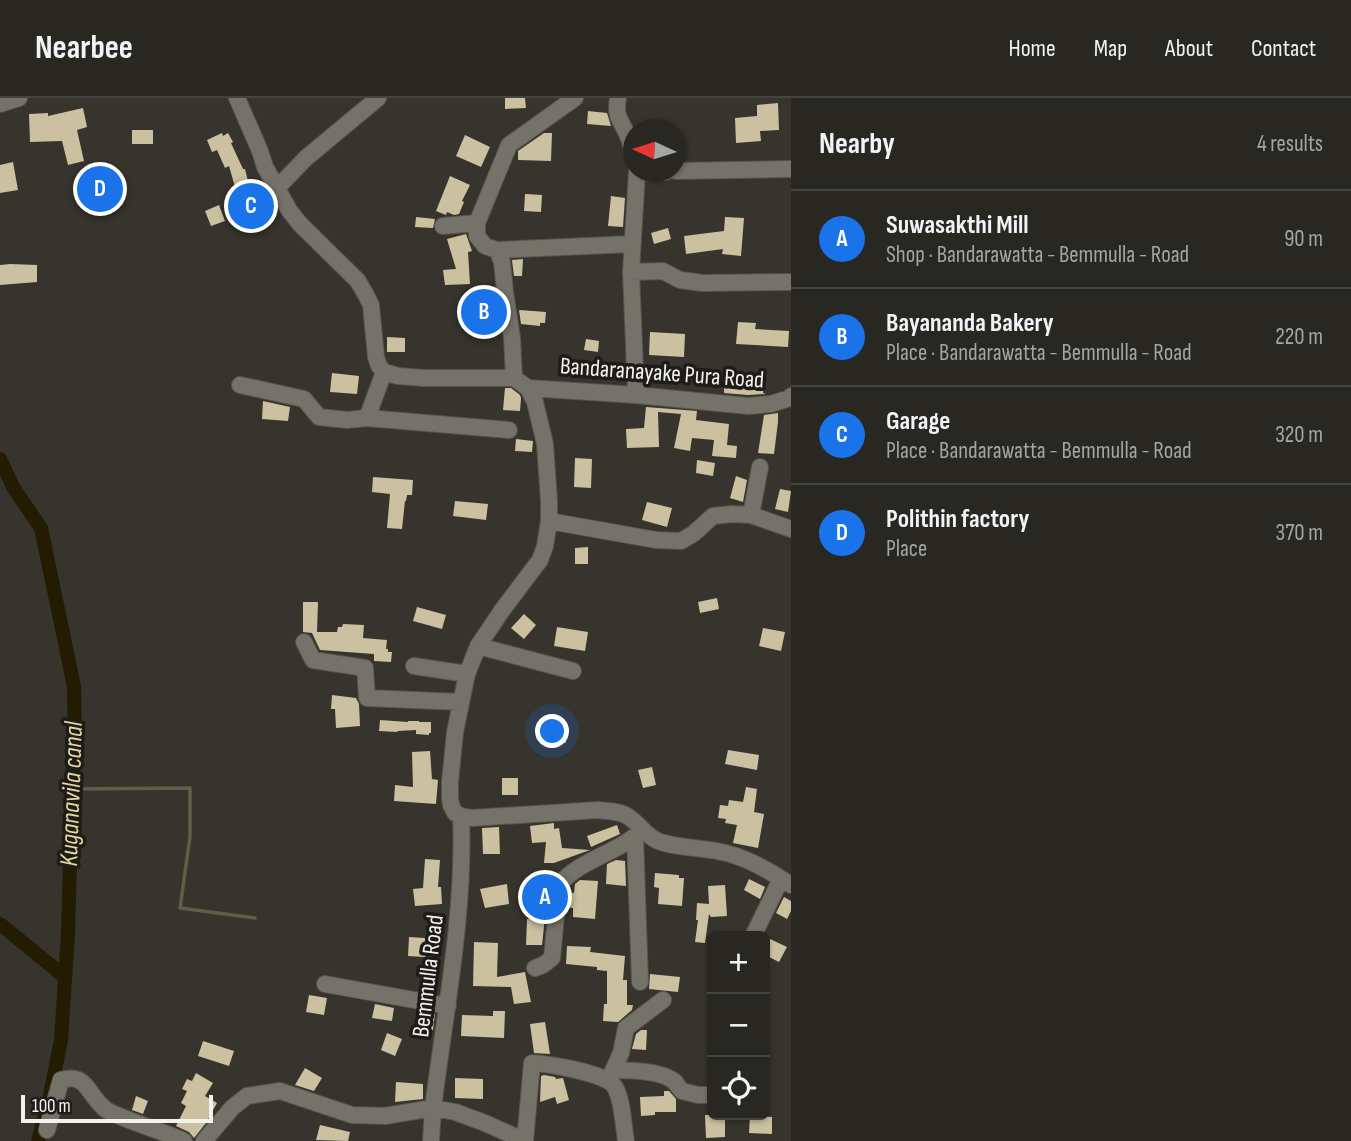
<!DOCTYPE html>
<html lang="en">
<head>
<meta charset="utf-8">
<style>
  body { margin:0; font-family:"Sofia Sans Condensed",sans-serif; background:#34332f; color:#f1f3f6 }
  .controls { position:absolute; right:21px; bottom:21px; display:grid; overflow:hidden; border-radius:10px; box-shadow:0 2px 5px #0004 }
  .controls button { width:63px; height:63px; display:grid; place-items:center; padding:0; border:0; border-bottom:2px solid #444440; background:#282722; color:#f1f3f6; font:35px sans-serif }
  .compass { position:absolute; left:623px; top:21px; width:63px; height:63px; border-radius:50%; background:#282722; box-shadow:0 2px 5px #0004; rotate:274deg }
  .scale { position:absolute; left:21px; bottom:18px; width:192px; box-sizing:border-box; padding-left:7px; border:4px solid #f4f2ee; border-top:0; font-size:19px; line-height:24px; white-space:nowrap; color:#f4f2ee; -webkit-text-stroke:5px #1d1c19; paint-order:stroke }
  .you { position:absolute; left:553px; top:634px; width:24px; height:24px; margin:-18px; border:5px solid #fff; border-radius:50%; background:#1a73e8; box-shadow:0 0 0 10px #1a73e833 }
  .badge { display:grid; place-items:center; width:46px; height:46px; border-radius:50%; background:#1a73e8; color:#fff; font-size:23px; font-weight:700 }
  .pin { position:absolute; translate:-50% -50%; border:4px solid #fff; box-shadow:0 2px 7px #0006 }
  .list { margin:0; padding:0; list-style:none }
  h2 { display:flex; justify-content:space-between; align-items:center; height:91px; margin:0; padding:0 28px; font-size:30px }
  h2 small { font-size:23px; font-weight:400; color:#a5a5a5 }
  .list li { display:grid; grid-template-columns:46px 1fr auto; gap:21px; align-items:center; box-sizing:border-box; height:98px; padding:0 28px; border-top:2px solid #444440 }
  .list b { display:block; font-size:26px; white-space:nowrap }
  .list p { margin:0; font-size:23px; white-space:nowrap; color:#a5a5a5 }
  .list em { font-size:23px; font-style:normal; color:#a5a5a5 }
  .icon { flex:none; width:38px; height:38px; fill:none; stroke:currentColor; stroke-width:2; stroke-linecap:round; stroke-linejoin:round }
  .map { position:relative; flex:none; width:791px; height:1043px; overflow:hidden }
  header { display:flex; align-items:center; gap:42px; box-sizing:border-box; height:98px; padding:0 35px; background:#282722; border-bottom:2px solid #444440 }
  header strong { font-size:33px }
  nav { display:flex; gap:38px; margin-inline-start:auto; font-size:24px }
  main { display:flex }
  aside { flex:1; background:#282722 }
  .map>svg:first-child { display:block }
</style>
</head>
<body>
<header>
<strong>Nearbee</strong>
<nav><a>Home</a><a>Map</a><a>About</a><a>Contact</a></nav>
</header>
<main>
<div class="map">
<svg width="791" height="1043" viewBox="0 0 791 1043">
  <rect width="100%" height="100%" fill="#36342d"/>
  <g fill="none" stroke-linecap="round" stroke-linejoin="round">
    <path stroke="#625c48" stroke-width="3.5" d="M72,691L190,690V739L180,810L255,820"/>
    <path stroke="#241c01" stroke-width="14" d="M0,361L13,389L41,430L74,588L75,649L72,691L68,835L61,942L50,997
      M0,826L65,879
      M38,1043L45,1017"/>
  </g>
  <path fill="#cbc1a1" d="M505,0H525L526,10L505,11Z
    M778,5L779,32L760,33L761,43L736,45L735,20L757,18V7Z
    M83,10L87,29L77,32L84,63L68,67L62,43L30,44L29,16L48,15V18Z
    M588,13L607,15L611,28L587,26Z
    M132,32H153V46H132Z
    M222,35L223,38L228,35L233,44L231,45L243,71H245L250,91L260,115L249,120L235,89L229,68L225,70L217,52L212,54L207,42Z
    M544,35H552L551,63L518,62V53Z
    M465,37L490,49L481,69L456,58Z
    M13,64L18,92L0,95V67Z
    M106,78L112,99L94,104L89,83Z
    M450,78L470,87L462,103L464,104L459,116L454,117L447,114L446,117L436,113Z
    M525,96L542,97L541,114L524,113Z
    M611,98L625,100L623,129L608,128Z
    M219,107L225,123L211,128L205,113Z
    M416,119L435,121L433,130L415,129Z
    M725,119L744,120L741,158L722,156L723,151L686,156L684,138L724,133Z
    M668,130L671,141L654,146L651,135Z
    M466,136L472,153L468,154L470,186L445,187L443,172L456,171L447,141Z
    M523,161L522,178H514L512,162Z
    M10,166L37,167V184L0,187V167Z
    M484,204L494,205L492,226L489,225L488,240L475,239L477,219H475L476,208L483,209Z
    M519,212L546,214L545,225H540V228L521,226Z
    M738,224L756,225L755,231L789,233L788,249L736,246Z
    M650,234L685,236L684,259L649,257Z
    M387,239L405,240V254H387Z
    M586,241L599,243L598,254L584,252Z
    M332,275L359,278L357,296L330,294Z
    M743,286L764,287L763,295L766,296L748,297L724,295V290L742,292Z
    M505,290H511L520,297L521,300L520,313L503,312Z
    M263,303L290,309L288,323L262,321Z
    M646,309L697,313L696,322L729,326L727,347L737,348L736,360L712,358L714,342L692,340L690,353L674,350L681,316L658,314L659,349L627,350L626,331L644,330Z
    M778,315V324L774,356L758,355L764,317Z
    M516,341L533,343L532,354L515,353Z
    M575,360L592,361L591,390L574,389Z
    M697,362L715,365L713,378L696,375Z
    M736,378L747,382L743,404L730,400Z
    M373,379L413,382L412,397H407L406,403H405L402,431L387,430L390,396L372,394Z
    M780,391L791,393L788,414L775,411Z
    M455,403L488,406L486,422L453,418Z
    M647,404L672,410L667,429L642,422Z
    M588,449V466H575V450Z
    M717,500L719,511L700,515L698,504Z
    M303,504H318L317,534H337L338,529H342L343,526L364,527L363,540L387,542L386,551H388V554H392L391,564L374,563V556L320,552L312,535L303,534Z
    M417,509L446,517L442,531L413,523Z
    M524,516L536,527L524,541L511,530Z
    M557,529L588,534L585,553L554,548Z
    M763,530L785,534L781,553L759,548Z
    M332,597L356,600L359,606L360,628L336,630L335,611H331Z
    M380,622L408,624V623H419V624H431V635H429V637L416,636V632L398,633L397,634L379,633Z
    M547,623H566V645L547,644Z
    M728,652L759,657L757,672L725,666Z
    M430,653L432,681L438,682L436,706L394,703L395,687L413,689L412,654Z
    M652,669L656,687L643,690L638,672Z
    M502,680H518V697H502Z
    M746,689L757,691L754,714L764,716L758,750L733,745L737,727L725,725L726,721L718,720L720,707L728,708L729,702L743,704Z
    M554,725V731L559,730L562,750L590,752L554,765H544L546,744L532,745L530,728Z
    M617,727L620,736L591,749L587,738Z
    M499,729L500,756H483L482,730Z
    M425,761L440,762L438,789H441L442,806L415,808L413,791L423,790Z
    M616,762L625,763L626,788L606,786L607,766Z
    M655,775L679,777V780H684L682,808L658,806L659,790L654,789Z
    M749,781L765,789L760,801L744,792Z
    M580,782L598,783L595,821L573,819V810L567,809L569,794L574,795L575,786Z
    M507,786L509,806L485,810L480,791Z
    M725,787L727,818L711,819L709,816L705,845L695,844L698,822H696L697,805L709,806L708,788Z
    M537,790L548,792L542,847H526L527,821H534Z
    M784,799L791,803V813L787,821L776,815Z
    M409,839L440,841L439,860L408,858Z
    M770,841L787,849L779,864L765,857V852Z
    M474,844L498,845L497,879L525,874L531,904L514,906L511,889L473,888Z
    M567,848L591,849L590,854L625,858L623,882H627V907H633L632,912L618,924L603,923L604,906H607V873L597,872V869L566,866Z
    M650,876L680,879L678,894L649,891Z
    M309,897L327,900L324,917L306,914Z
    M375,906L394,910L392,923L372,920Z
    M493,913H505L504,940L461,938L462,917L493,918Z
    M423,914L435,916L433,932L420,930Z
    M545,924L550,956L534,955L530,926Z
    M641,932H647L646,952L632,951L636,936Z
    M387,935L402,941L395,958L381,952Z
    M203,943L234,953L229,968L198,958Z
    M305,970L322,980L314,993L295,987Z
    M196,975L213,985L205,998L217,1005L206,1025L194,1040L189,1034L176,1028L186,1008L181,1005L187,993L182,991L187,981L192,983Z
    M544,977L555,979L556,981L563,980L569,1002L557,1006L555,999L540,1004L541,978Z
    M455,980L483,981V1001L455,1000Z
    M396,984L423,986V1001L395,1004Z
    M664,993H669L676,1001V1014H655V1017L641,1018L640,999L664,998Z
    M136,998L148,1003L143,1016L132,1012Z
    M705,1017H725V1039L706,1040Z
    M750,1018L772,1019V1036L749,1035Z
    M320,1027L350,1034L348,1043L316,1042Z"/>
  <g fill="none" stroke-linecap="round" stroke-linejoin="round">
    <defs>
      <path id="minor" d="M237,0L260,53L265,69L289,112L300,126L358,183L366,197L371,207L376,259L379,268L384,274L398,278L424,280H514L528,290L535,304L545,346L549,403V423L545,448L540,462L503,511L478,548L467,576L455,634L450,684V700L451,707L455,715L461,718L472,720L598,712C608,713 620,713 629,719C639,726 646,738 658,743C672,749 701,750 717,753C745,758 768,772 791,787
        M618,0C614,22 623,23 629,41C631,46 632,53 634,59
        M0,6L19,0
        M676,73L791,71
        M637,75L666,74
        M276,91L306,60L378,0
        M443,128L477,125
        M497,152L632,146
        M631,174L663,173L680,182L703,185L791,184
        M514,280L512,240L505,194L502,164L497,152L485,148L477,138V125L509,47L575,0
        M240,287L304,301L319,319L347,322L367,320L384,274
        M528,290L636,297L748,308L771,306L790,300L791,298
        M636,297L631,174L637,74
        M367,320L509,332
        M751,417L760,369
        M549,423L656,442L681,443L693,436L713,418L732,416L751,417L791,431
        M304,544L313,562L365,570L367,600L461,604
        M478,548L573,573
        M414,568L467,576
        M635,738L640,884
        M753,838L781,781
        M535,870L543,867L552,860L559,787C574,768 599,760 620,748C628,744 635,738 643,732
        M325,886L448,908
        M613,972C629,972 663,973 675,984C677,987 679,990 682,993L698,997H712
        M610,979L621,955L626,930L663,902
        M47,1032L61,982C87,975 87,995 103,1009C106,1013 112,1015 117,1017C139,1027 162,1033 184,1043
        M204,1043L232,1010L247,998L280,993L352,1017L385,1018L433,1010L455,1014L485,1025L525,1043
        M431,1043L433,1010C445,913 465,816 461,718
        M525,1043L532,965C549,966 607,975 615,989C623,1004 623,1026 626,1043"/>
    </defs>
    <use href="#minor" stroke="#56544d" stroke-width="18"/>
    <use href="#minor" stroke="#747269" stroke-width="16"/>
  </g>
  <g text-anchor="middle" dominant-baseline="central" stroke-width="7" stroke-linejoin="round" paint-order="stroke">
    <g font-size="24" fill="#f4f2ee" stroke="#1d1c19">
      <text transform="translate(662 275) rotate(4)">Bandaranayake Pura Road</text>
      <text transform="translate(428 878) rotate(-83)">Bemmulla Road</text>
    </g>
    <g font-size="26" font-style="italic" fill="#e7d79e" stroke="#1d1c19">
      <text transform="translate(72 696) rotate(-88)">Kuganavila canal</text>
    </g>
  </g>
</svg>
<div class="controls">
<button>+</button>
<button>−</button>
<button><svg class="icon" aria-label="locate" viewBox="0 0 24 24"><circle cx="12" cy="12" r="6"/><path d="M12 2v4M12 18v4M2 12h4M18 12h4"/></svg></button>
</div>
<svg class="compass" viewBox="-18 -18 36 36"><path d="M0-13l5 13h-10z" fill="#e53935"/><path d="M0 13l5-13h-10z" fill="#a5a5a5"/></svg>
<div class="scale">100 m</div>
<div class="you"></div>
<div class="pin badge" style="left:545px;top:799px">A</div>
<div class="pin badge" style="left:484px;top:214px">B</div>
<div class="pin badge" style="left:251px;top:108px">C</div>
<div class="pin badge" style="left:100px;top:91px">D</div>
</div>
<aside>
<h2>Nearby<small>4 results</small></h2>
<ul class="list">
<li><span class="badge">A</span><div><b>Suwasakthi Mill</b><p>Shop · Bandarawatta - Bemmulla - Road</p></div><em>90 m</em></li>
<li><span class="badge">B</span><div><b>Bayananda Bakery</b><p>Place · Bandarawatta - Bemmulla - Road</p></div><em>220 m</em></li>
<li><span class="badge">C</span><div><b>Garage</b><p>Place · Bandarawatta - Bemmulla - Road</p></div><em>320 m</em></li>
<li><span class="badge">D</span><div><b>Polithin factory</b><p>Place</p></div><em>370 m</em></li>
</ul>
</aside>
</main>
</body>
</html>
